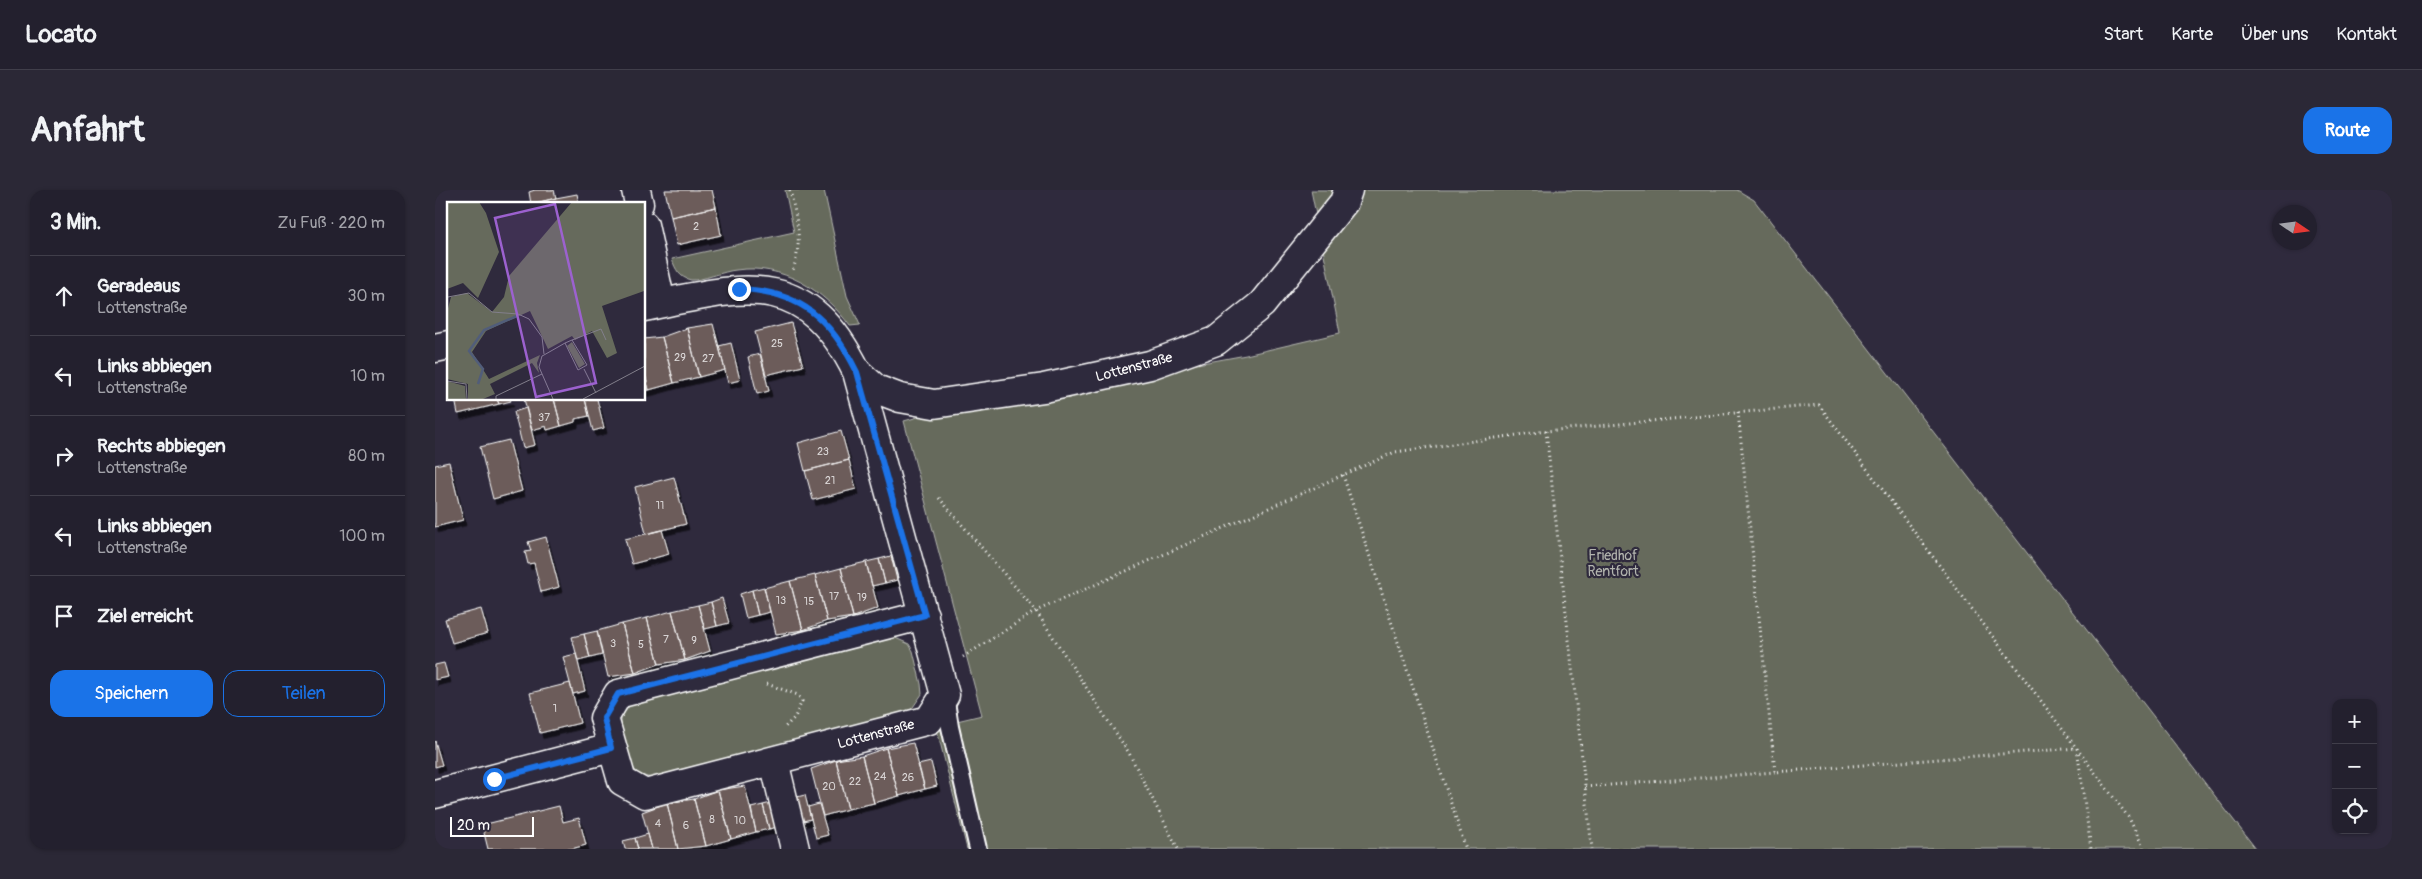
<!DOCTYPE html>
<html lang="de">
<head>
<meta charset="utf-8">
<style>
  body { margin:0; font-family:Pangolin,sans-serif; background:#2b2836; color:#f1f3f6 }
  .controls { position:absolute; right:15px; bottom:15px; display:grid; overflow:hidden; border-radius:10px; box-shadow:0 1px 4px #0004 }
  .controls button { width:45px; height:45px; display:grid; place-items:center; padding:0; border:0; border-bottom:1px solid #403e4a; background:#23202e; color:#f1f3f6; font:25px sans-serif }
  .compass { position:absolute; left:1837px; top:15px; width:45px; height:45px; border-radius:50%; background:#23202e; box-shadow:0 1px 4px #0004; rotate:103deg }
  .scale { position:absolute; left:15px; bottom:12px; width:84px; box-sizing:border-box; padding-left:5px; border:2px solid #fff; border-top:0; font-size:14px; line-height:18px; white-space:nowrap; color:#fff; -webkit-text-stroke:4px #2f2a3d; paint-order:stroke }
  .stop { position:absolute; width:15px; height:15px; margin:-11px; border:4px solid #1a73e8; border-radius:50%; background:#fff }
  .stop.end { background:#1a73e8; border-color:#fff; box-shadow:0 1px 5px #0008 }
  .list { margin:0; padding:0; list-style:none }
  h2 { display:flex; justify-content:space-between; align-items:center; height:65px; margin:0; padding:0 20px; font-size:21px }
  h2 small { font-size:16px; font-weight:400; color:#a3a3aa }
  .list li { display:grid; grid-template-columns:32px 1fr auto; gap:15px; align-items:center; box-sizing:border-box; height:80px; padding:0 20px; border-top:1px solid #403e4a }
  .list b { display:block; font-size:19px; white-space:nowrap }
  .list p { margin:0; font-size:16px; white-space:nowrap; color:#a3a3aa }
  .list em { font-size:16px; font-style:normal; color:#a3a3aa }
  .actions { display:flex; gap:10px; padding:15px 20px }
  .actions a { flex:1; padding:11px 0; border:1px solid #1a73e8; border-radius:15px; text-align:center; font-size:18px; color:#1a73e8 }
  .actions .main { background:#1a73e8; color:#fff }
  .icon { flex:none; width:28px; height:28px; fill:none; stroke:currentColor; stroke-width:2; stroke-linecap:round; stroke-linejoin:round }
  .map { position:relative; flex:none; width:1957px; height:659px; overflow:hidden; border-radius:15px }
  header { display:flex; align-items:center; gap:30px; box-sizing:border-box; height:70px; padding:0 25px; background:#23202e; border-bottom:1px solid #403e4a }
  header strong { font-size:24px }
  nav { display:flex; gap:28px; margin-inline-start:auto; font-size:18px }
  .intro { display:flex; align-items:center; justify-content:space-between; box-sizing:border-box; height:120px; padding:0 30px }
  h1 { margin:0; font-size:35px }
  .button { padding:12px 22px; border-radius:15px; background:#1a73e8; color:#fff; font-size:18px; font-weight:700 }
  main { display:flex; gap:30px; padding:0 30px }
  aside { flex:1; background:#23202e; border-radius:15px; box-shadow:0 1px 4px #0004 }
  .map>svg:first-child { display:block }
</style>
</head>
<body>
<header>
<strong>Locato</strong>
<nav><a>Start</a><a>Karte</a><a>Über uns</a><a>Kontakt</a></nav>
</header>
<div class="intro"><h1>Anfahrt</h1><a class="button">Route</a></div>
<main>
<aside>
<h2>3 Min.<small>Zu Fuß · 220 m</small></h2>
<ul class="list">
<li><svg class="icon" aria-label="ahead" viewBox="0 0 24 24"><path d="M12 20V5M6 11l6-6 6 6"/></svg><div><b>Geradeaus</b><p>Lottenstraße</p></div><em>30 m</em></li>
<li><svg class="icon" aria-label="left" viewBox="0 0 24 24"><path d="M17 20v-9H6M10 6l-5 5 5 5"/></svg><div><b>Links abbiegen</b><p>Lottenstraße</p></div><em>10 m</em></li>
<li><svg class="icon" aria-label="right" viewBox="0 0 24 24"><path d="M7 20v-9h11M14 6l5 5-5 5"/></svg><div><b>Rechts abbiegen</b><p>Lottenstraße</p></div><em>80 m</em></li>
<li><svg class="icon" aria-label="left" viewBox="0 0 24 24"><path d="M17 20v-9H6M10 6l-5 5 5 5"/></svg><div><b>Links abbiegen</b><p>Lottenstraße</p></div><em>100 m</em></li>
<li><svg class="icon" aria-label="arrive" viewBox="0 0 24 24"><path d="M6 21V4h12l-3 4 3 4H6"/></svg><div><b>Ziel erreicht</b></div></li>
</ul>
<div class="actions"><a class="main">Speichern</a><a>Teilen</a></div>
</aside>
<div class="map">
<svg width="1957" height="659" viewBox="0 0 1957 659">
  <defs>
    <filter id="shadow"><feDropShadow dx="3" dy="5.5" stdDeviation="0" flood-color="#0009"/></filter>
  </defs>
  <rect width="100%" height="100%" fill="#2f2a3d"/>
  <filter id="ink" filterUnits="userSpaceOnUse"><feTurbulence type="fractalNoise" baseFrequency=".02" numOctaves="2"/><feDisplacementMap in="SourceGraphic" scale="10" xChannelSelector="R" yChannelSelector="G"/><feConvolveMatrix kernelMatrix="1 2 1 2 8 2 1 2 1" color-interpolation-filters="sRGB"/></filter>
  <g filter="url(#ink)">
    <path fill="#666a5c" stroke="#b2b4ae" d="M350,0H389L412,106L425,135L415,136C389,100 347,73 301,80C289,81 266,91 256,90C245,88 240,79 237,69L359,42Z
      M876,0H1302L1319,10L1821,659H532L501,536L547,525L469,231L501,222L811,165L905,143Z
      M458,447L474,454L478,461L486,494L487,504L476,520L218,588C211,587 204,585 200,580C193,573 185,541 186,531C187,524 192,519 197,514Z"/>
    <path fill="#6c5c5a" stroke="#fff" filter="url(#shadow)" d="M100,0H119L121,8L96,14L94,2Z
      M230,0H277L281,17L236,27Z
      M142,4L144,14L105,12L121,8Z
      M281,17L286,45L242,55L236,27Z
      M356,133L368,176L331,185L320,142Z
      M278,134L290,180L264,187L252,138Z
      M252,138L264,187L239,193L227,147Z
      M227,147L239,193L214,200L209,181V149Z
      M296,153L305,190L293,193L284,156Z
      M325,164L334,201L322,204L313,167Z
      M209,181L214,200L209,201Z
      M20,209H62L64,214L23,224Z
      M62,209H75L76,211L64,214Z
      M89,209H119L126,236L112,240L111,236L97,240Z
      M119,209H150L154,226L140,229V232L126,236Z
      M150,209H162L169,238L158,241Z
      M91,218L100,255L88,258L79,222Z
      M406,241L414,270L370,281L363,253Z
      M74,250L87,301L58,309L45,257Z
      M414,270L421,299L378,310L370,281Z
      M14,272L28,330L0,337V275Z
      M239,287L251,334L211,344L200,297Z
      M227,340L234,364L197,374L190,349Z
      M111,347L124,397L106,402L99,373L93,374L90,362L96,361L93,352Z
      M456,366L462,390L450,393L444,369Z
      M444,369L450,393L437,396L431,372Z
      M431,372L443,418L418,427L406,378Z
      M406,378L418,427L392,431L380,385Z
      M380,385L392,431L368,440L355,391Z
      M355,391L368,440L341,444L329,398Z
      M329,397L335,422L323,425L317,400Z
      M317,400L323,425L311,428L305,404Z
      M287,408L294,433L282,436L276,412Z
      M276,412L282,436L270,439L263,415Z
      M263,415L275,461L250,470L237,421Z
      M46,419L53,443L17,453L10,429Z
      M237,421L250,470L224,474L212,428Z
      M212,428L224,474L200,483L187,434Z
      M187,434L200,483L173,487L162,441Z
      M162,441L167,465L155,468L149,444Z
      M149,444L155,468L143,471L137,447Z
      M141,464L150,501L138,504L128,467Z
      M9,473L13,487L0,490V475Z
      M135,493L145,533L105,543L95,503Z
      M0,551L7,575L0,577Z
      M478,553L490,599L464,606L451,558Z
      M451,558L464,606L439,613L427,566Z
      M427,566L439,613L413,619L401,570Z
      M401,570L413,619L388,626L376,579Z
      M496,572L502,596L490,599L483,575Z
      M310,596L321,642L296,649L283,600Z
      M283,600L296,649L271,656L259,609Z
      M370,605L376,629L364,632L358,608Z
      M259,609L271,656L243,659L232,613Z
      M340,612L346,636L334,639L328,615Z
      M232,613L243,659H217L207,622Z
      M384,614L393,645L381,648L373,617Z
      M328,615L334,639L321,642L316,618Z
      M124,616L128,632L144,628L151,655L136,659H53L47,635Z
      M213,644L217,659H203L200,648Z
      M200,648L203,659H190L188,651Z"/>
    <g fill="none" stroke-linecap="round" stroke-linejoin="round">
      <defs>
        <path id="service" d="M510,505L515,537L543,659"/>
        <path id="minor" d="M201,0L204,14
          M209,35L226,113
          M209,117C307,97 369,75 422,182L510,505L494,530L210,604L187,591L169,528L183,504L489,425
          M0,158L14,155
          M422,182L441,199L465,208L499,214L609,198L715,175L781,151L827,114L909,12L913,0
          M339,571L360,659
          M0,604L176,558"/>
      </defs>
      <use href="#service" stroke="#fff" stroke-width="20"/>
      <use href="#minor" stroke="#fff" stroke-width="31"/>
      <path stroke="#fff" stroke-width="3" stroke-dasharray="1 4" stroke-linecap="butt" d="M355,0C362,31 368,49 358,80
        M1303,222L1340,582L1642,558L1656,659
        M1111,241L1157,659
        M908,285L1031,659
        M504,308L601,421L694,563L743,659
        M528,467L601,421L960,262L1111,241L1384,215L1694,628L1709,659
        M332,494L363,505L367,511L360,527L350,537
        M1150,597L1340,582"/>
      <use href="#service" stroke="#2f2a3d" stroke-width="16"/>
      <use href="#minor" stroke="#2f2a3d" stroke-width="28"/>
    </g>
  </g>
  <g fill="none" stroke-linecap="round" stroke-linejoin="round" filter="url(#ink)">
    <path stroke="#1a73e8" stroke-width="6" d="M59,589L176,558L169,528L183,504L490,425L422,182C396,129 365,101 304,99"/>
  </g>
  <g text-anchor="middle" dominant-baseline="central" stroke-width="4.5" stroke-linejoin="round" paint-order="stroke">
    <g font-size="11" fill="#dad6d6">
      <text x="261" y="36">2</text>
      <text x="342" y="153">25</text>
      <text x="245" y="167">29</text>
      <text x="273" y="168">27</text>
      <text x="109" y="227">37</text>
      <text x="388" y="261">23</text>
      <text x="395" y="290">21</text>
      <text x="225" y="315">11</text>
      <text x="399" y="406">17</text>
      <text x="427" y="407">19</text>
      <text x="346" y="410">13</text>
      <text x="374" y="411">15</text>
      <text x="231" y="449">7</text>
      <text x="259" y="450">9</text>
      <text x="178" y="453">3</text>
      <text x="206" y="454">5</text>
      <text x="120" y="518">1</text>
      <text x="445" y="586">24</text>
      <text x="473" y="587">26</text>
      <text x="420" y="591">22</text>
      <text x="394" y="596">20</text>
      <text x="277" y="629">8</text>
      <text x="305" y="630">10</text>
      <text x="223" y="633">4</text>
      <text x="251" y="635">6</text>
    </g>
    <g font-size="14" fill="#fff" stroke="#2f2a3d">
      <text transform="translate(699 177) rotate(-15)">Lottenstraße</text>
      <text transform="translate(441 544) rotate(-15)">Lottenstraße</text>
    </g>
    <g font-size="14" fill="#b2b4ae" stroke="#2f2a3d">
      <text x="1178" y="365">Friedhof<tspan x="1178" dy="16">Rentfort</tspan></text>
    </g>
  </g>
  <g transform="translate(12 12)">
    <rect width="198" height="198" fill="#2f2a3d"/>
    <path d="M0,0H32L39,11L52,50L31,96L16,81L0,87ZM125,0H197V89L155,104L170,151L160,156L145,129L128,138L125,134L101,147L83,109L39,129L25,150L42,177L93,153L90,161L92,171L85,161L43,182L48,192L36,197H21V182L0,177V110L4,95L20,91L45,110L57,95L62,74ZM125,140L138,162L132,166L120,144ZM0,179L18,184L19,197H0Z" fill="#666a5c"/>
    <path fill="none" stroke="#515d7a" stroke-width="2.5" d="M31,182L36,167L22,149L37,128L70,114"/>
    <path fill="none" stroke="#827f8b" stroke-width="1" d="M1,95L22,91L45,110L71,112L82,117L95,135L97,152M125,138L154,127L159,138M137,167L149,191M0,179L19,182L20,197M49,197V194L95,172M106,197L92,165L95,154L97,153L118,141L125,138L140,163L131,168L118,141M136,197L198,164"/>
    <path fill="#9c61cf" fill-opacity="0.15" stroke="#9c61cf" stroke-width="2.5" d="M108,2L149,181L89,195L48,16Z"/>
    <rect width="198" height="198" fill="none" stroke="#fff" stroke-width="2.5"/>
  </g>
</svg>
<div class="controls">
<button>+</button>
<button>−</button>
<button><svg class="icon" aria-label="locate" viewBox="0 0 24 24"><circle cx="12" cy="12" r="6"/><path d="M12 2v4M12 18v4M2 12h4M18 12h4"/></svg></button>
</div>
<svg class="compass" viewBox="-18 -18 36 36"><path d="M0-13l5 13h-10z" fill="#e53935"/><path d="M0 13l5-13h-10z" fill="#a3a3aa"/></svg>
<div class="scale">20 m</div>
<div class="stop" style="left:59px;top:589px"></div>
<div class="stop end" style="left:304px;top:99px"></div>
</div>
</main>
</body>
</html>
